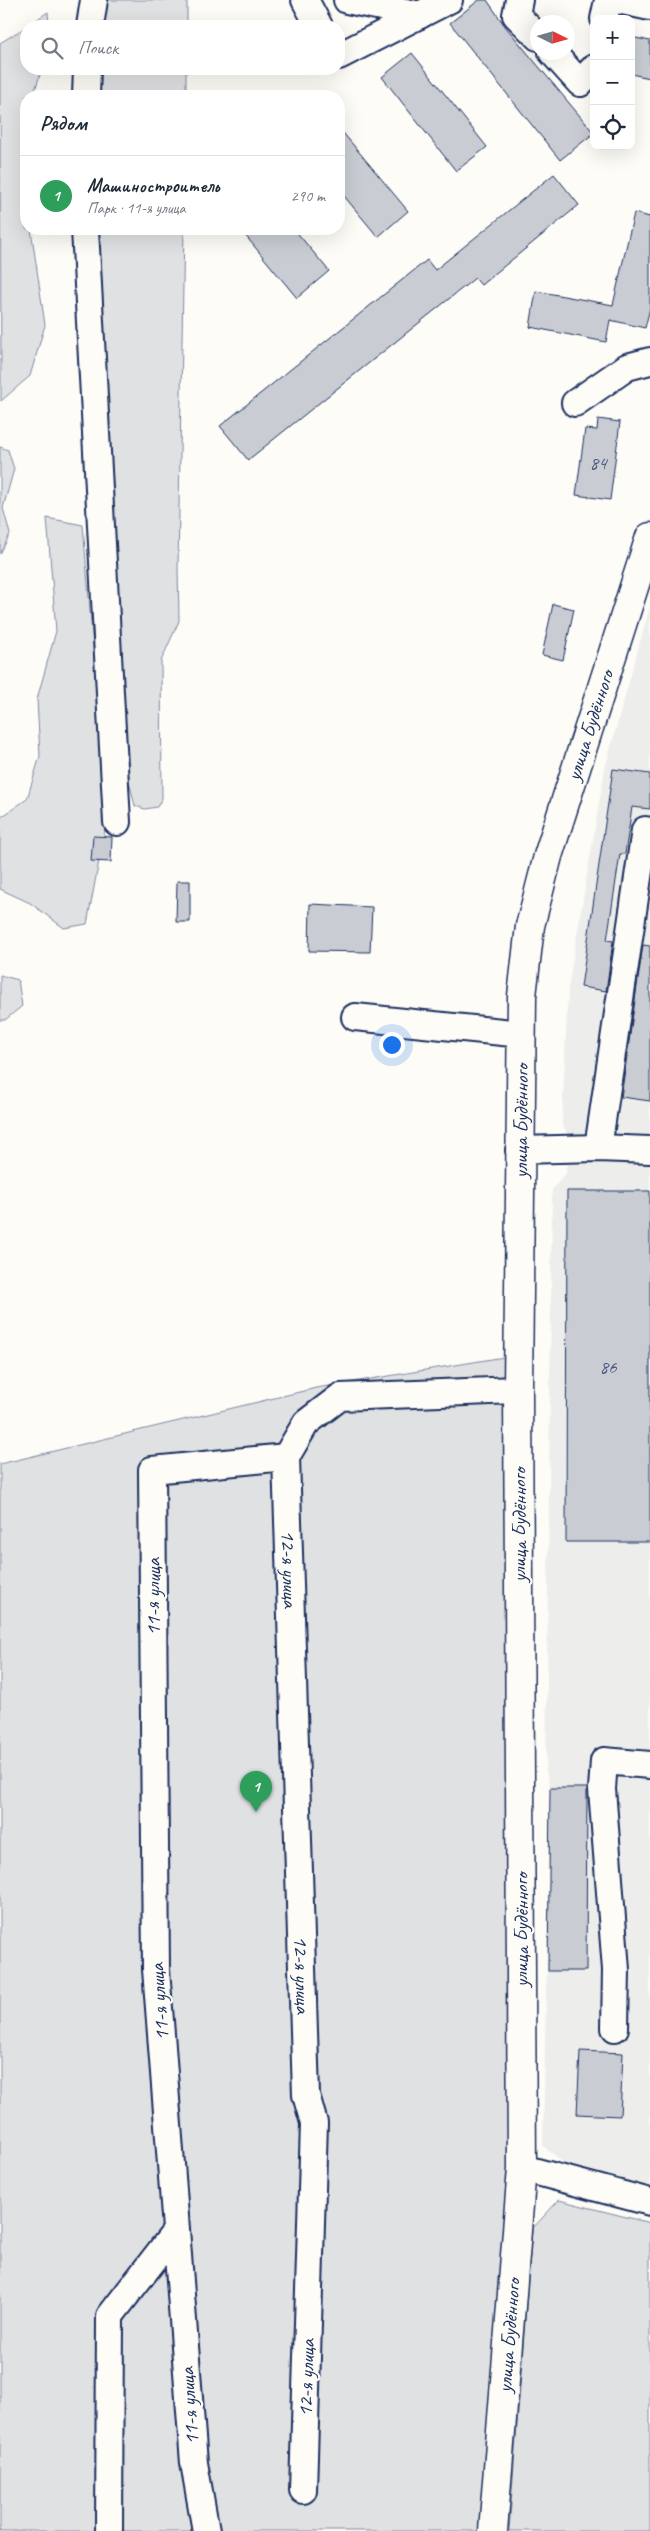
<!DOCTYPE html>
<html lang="ru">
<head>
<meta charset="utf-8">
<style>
  body { margin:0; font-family:Caveat,sans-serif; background:#f6f6f7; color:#1f2937 }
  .controls { position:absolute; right:15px; top:15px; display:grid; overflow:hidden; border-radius:10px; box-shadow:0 5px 20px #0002 }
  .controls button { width:45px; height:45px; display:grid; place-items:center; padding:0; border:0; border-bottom:1px solid #e0e1e3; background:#fff; color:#1f2937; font:25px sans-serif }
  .compass { position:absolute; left:530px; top:15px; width:45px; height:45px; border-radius:50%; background:#fff; box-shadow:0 5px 20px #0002; rotate:95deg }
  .you { position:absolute; left:391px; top:1044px; width:18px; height:18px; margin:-12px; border:4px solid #fff; border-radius:50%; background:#1a73e8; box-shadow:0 0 0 8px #1a73e833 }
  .badge { display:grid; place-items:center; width:32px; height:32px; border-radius:50%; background:#d93025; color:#fff; font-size:16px; font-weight:700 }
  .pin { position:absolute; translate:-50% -41px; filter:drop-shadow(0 1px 2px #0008) }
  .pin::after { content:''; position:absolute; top:26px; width:18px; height:15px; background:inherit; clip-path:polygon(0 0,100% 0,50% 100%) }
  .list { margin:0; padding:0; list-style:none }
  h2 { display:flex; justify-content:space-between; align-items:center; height:65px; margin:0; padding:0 20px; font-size:21px }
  h2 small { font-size:16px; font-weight:400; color:#747a83 }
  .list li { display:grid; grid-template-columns:32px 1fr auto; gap:15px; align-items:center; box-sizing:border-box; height:80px; padding:0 20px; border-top:1px solid #e0e1e3 }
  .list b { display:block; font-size:19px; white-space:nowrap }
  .list p { margin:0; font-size:16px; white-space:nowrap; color:#747a83 }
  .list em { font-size:16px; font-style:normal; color:#747a83 }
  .icon { flex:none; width:28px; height:28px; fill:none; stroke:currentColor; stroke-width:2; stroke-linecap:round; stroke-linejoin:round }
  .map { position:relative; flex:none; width:650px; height:2531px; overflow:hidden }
  .search { position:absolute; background:#fff; box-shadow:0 5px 20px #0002; left:20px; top:20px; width:325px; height:55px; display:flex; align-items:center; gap:12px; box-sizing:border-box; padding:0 18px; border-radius:20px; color:#747a83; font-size:19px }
  .panel { position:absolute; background:#fff; box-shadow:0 5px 20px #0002; left:20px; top:90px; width:325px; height:145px; border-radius:20px }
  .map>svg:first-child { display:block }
</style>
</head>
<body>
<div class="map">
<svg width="650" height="2531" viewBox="0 0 650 2531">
  <rect width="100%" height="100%" fill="#fdfcf7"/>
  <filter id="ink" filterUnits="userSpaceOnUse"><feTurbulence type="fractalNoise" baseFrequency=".02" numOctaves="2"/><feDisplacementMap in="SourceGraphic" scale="10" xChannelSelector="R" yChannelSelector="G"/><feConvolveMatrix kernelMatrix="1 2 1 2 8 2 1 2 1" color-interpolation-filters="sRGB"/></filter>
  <g filter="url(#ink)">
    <path fill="#edeeec" d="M650,606V2187L564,2163L543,2146L550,1788L546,1771L552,1190L566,1173L569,1137L562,1124L568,988L605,768Z"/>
    <path fill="#e0e1e3" stroke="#7e88a0" d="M107,0H187V26H103Z
      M48,12L49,26H27Z
      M26,27V69H42L33,96H26V229H31L45,325L30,376L1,401L0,43Z
      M100,69H186V96H99Z
      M97,229H184L178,567L179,621L161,661L162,798L157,807L145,809L135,806L129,781L111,513Z
      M0,447L8,450L14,469L3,508L10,534L0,554Z
      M47,518L83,525L107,819L87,924L64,928L30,903L0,889V818L27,799L40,756L37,699L56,631Z
      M0,975L18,980L22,1006L5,1020H0Z
      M504,1357L519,2161L488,2531H0V1464L316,1388Z
      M559,2200L650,2223V2531H509L532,2229Z"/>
    <path fill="#c9ccd3" stroke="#1b2f5e" d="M479,0H487L505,26L594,133L560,160L450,23Z
      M631,37L650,41V78L631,74Z
      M412,53L487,147L456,171L382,77Z
      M339,128L408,211L378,237L339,190Z
      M554,174L579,205L481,285L475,278L248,460L220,426L427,260L435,270Z
      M634,213L650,217V308L645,328L610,320L606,342L530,327L536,291L613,305Z
      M240,229H294L329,271L297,298Z
      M598,419L620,422L610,500L576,495L585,429L597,430Z
      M553,604L574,609L563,660L542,655Z
      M613,769L650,774V809L632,807L625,854H620L607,940L613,941L606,991L581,987Z
      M93,836L112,837L111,862L91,861Z
      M177,881H190V922H176Z
      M310,904L372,907L370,952L309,951Z
      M643,945L650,946V1101L621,1097Z
      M567,1191H650V1542H566Z
      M550,1788H587L586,1971H548Z
      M580,2051L623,2053L620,2116L577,2114Z"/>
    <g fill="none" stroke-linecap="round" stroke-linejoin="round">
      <defs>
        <g id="minor">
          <path d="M305,0L319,26"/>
          <path d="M347,0L420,15"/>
          <path d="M519,0L516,15L538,37"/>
          <path d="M618,0L650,7"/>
          <path d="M604,19L608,0"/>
          <path d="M90,26L94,0"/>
          <path d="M552,52L580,83L594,68"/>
          <path d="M339,56L449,0"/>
          <path d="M86,96L87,69"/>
          <path d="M85,229L117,822"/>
          <path d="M575,403L627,367L650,361"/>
          <path d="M355,1017L522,1034"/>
          <path d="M598,1148L645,830L650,831"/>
          <path d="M519,1150L598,1148L650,1150"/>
          <path id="s1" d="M286,1457L306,2095L314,2123L303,2490"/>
          <path d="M615,2028L616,1970L602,1789L604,1761L650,1765"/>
          <path d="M522,2168L650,2202"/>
          <path d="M109,2531L110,2316L176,2231"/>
          <path d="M206,2531L194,2463L156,1969L152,1470L286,1457L306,1423L340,1397L518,1390"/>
        </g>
        <g id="major">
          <path id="s2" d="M493,2531L522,2168L518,1390L522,996L530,926L548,856L650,537"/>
        </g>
      </defs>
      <use href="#minor" stroke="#1b2f5e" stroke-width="30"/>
      <use href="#major" stroke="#1b2f5e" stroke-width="31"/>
      <use href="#minor" stroke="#fdfcf7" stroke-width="26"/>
      <use href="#major" stroke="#fdfcf7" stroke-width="28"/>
    </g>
  </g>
  <g text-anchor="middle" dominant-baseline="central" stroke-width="4.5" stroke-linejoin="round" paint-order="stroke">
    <g font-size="19" fill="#46567b">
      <text x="598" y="463">84</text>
      <text x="608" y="1367">86</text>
    </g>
    <g font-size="21" fill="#1b2f5e" stroke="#fdfcf7">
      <text stroke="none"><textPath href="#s2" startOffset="1816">улица Будённого</textPath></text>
      <text stroke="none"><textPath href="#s2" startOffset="1411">улица Будённого</textPath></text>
      <text transform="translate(519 1525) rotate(-90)">улица Будённого</text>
      <text stroke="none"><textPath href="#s1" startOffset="112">12-я улица</textPath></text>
      <text transform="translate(153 1597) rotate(-90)">11-я улица</text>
      <text transform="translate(521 1930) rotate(-90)">улица Будённого</text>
      <text stroke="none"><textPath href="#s1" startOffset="518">12-я улица</textPath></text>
      <text transform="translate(159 2002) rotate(-94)">11-я улица</text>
      <text stroke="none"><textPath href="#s2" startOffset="196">улица Будённого</textPath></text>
      <text transform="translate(306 2378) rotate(-88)">12-я улица</text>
      <text transform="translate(189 2406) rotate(-94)">11-я улица</text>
    </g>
  </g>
</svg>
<div class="controls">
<button>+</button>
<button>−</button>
<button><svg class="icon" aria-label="locate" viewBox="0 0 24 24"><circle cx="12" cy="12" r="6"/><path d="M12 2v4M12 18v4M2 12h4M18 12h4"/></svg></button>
</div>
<svg class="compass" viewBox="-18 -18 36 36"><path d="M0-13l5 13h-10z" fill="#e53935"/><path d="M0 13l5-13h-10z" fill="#747a83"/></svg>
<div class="you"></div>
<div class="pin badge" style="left:256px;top:1812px;background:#2e9e5b">1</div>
<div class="search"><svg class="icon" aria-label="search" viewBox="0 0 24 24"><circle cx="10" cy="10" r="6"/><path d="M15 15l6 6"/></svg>Поиск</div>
<section class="panel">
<h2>Рядом<small></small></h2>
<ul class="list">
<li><span class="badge" style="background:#2e9e5b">1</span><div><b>Машиностроитель</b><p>Парк · 11-я улица</p></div><em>290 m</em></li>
</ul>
</section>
</div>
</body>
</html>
